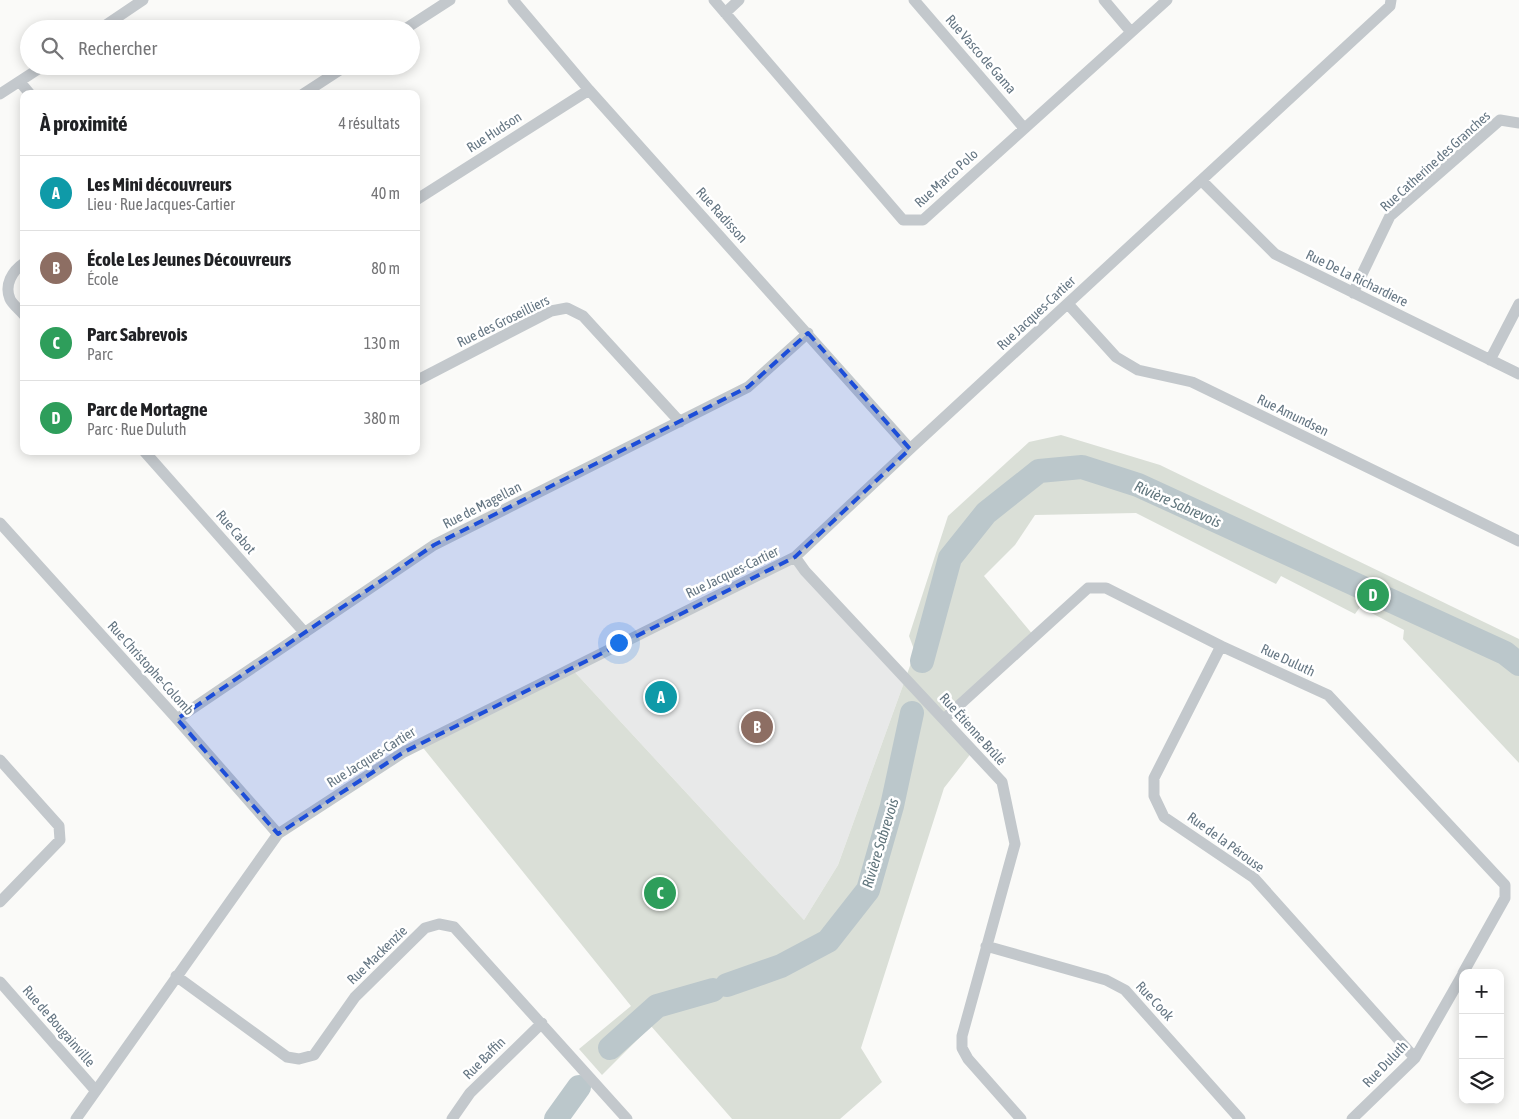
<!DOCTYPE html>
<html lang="fr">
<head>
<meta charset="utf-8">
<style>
  body { margin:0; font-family:"Asap Condensed",sans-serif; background:#f6f6f6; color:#202124 }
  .controls { position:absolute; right:15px; bottom:15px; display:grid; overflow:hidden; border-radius:10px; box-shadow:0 2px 12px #0003 }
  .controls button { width:45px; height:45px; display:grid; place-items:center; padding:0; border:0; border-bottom:1px solid #e0e0e0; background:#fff; color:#202124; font:25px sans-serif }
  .you { position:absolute; left:618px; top:642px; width:18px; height:18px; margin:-12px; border:4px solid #fff; border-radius:50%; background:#1a73e8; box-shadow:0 0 0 8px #1a73e833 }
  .badge { display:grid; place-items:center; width:32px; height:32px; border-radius:50%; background:#db2777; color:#fff; font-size:16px; font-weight:700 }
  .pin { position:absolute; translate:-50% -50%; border:2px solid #fff; box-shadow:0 1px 5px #0006 }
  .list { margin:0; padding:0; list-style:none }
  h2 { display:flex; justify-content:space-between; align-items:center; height:65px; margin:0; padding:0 20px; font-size:21px }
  h2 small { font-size:16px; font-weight:400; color:#757577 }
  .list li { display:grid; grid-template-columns:32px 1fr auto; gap:15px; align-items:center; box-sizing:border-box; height:75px; padding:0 20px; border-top:1px solid #e0e0e0 }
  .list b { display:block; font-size:19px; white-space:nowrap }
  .list p { margin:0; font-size:16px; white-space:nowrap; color:#757577 }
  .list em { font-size:16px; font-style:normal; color:#757577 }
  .icon { flex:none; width:28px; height:28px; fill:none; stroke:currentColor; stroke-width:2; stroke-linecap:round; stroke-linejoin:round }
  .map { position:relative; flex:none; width:1519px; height:1119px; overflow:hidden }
  .search { position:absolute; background:#fff; box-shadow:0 2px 12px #0003; left:20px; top:20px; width:400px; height:55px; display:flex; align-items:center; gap:12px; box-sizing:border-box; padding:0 18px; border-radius:28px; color:#757577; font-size:19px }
  .panel { position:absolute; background:#fff; box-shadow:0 2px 12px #0003; left:20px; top:90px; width:400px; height:365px; border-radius:10px }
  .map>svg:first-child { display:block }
</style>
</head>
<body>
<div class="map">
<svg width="1519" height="1119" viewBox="0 0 1519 1119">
  <rect width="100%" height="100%" fill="#fafaf8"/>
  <path fill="#e8e9e9" d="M795,557L906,677L838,865L804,920L571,668Z"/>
  <path fill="#dadfd7" d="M1061,435L1160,465L1519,639V763L1403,639L1404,630L1360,607L1355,614L1281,576L1276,584L1136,513L1035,515L1015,545L984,576L1034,636L944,719L972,752L944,788L861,1048L882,1082L840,1119H732L651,1026L602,1075L579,1049L631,1006L420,744L571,668L804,920L838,865L906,677L915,652L909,636L948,516L1029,442Z"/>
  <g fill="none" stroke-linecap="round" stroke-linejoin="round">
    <path stroke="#bbc7cb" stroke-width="24" d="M922,661L950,558L986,513L1039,471L1082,467L1138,485L1505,653L1519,664
      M727,985L781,966L828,941L868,890L892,806L912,713
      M610,1048L657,1006L713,990
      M556,1119L579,1087"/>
    <path stroke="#c3c8cc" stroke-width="11" d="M513,0L589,90L910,449
      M714,0L903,220H923L1167,0
      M914,0L1024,128
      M1104,0L1131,32
      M725,13L739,0
      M100,29L143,0
      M405,29L450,0
      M20,82L30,94
      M0,94L43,66
      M303,94L346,66
      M1202,181L1275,254L1519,374
      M416,200L589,90
      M24,263C12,271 4,285 10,299C12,304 20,310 24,315
      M1353,293L1390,216L1500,120L1519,123
      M1068,304L1116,357L1138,370L1192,382L1519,541
      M1490,360L1519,304
      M416,381L551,311L567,308L583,316L680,422
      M144,451L305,633
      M0,523L177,719L278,834
      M795,557L805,571L1002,782L1015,844L962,1036V1048L968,1059L1021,1119
      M1221,646L1154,778V796L1164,817L1254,878L1415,1058
      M177,719L434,545L748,387L808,333
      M944,719L1088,588H1106L1221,646L1328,695L1505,885V898L1463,973
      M0,760L59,826L60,840L0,902
      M986,946L1106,980L1125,990L1240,1119
      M176,976L287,1057L299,1059L314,1055L355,997L425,928L439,924L454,927L627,1119
      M0,982L96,1091
      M76,1119L278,834L404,752L795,557L910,449L1390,6L1391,0
      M452,1119L470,1093L542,1023
      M1352,1119L1415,1058L1463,974"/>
  </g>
  <path fill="#1d4ed8" fill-opacity="0.2" stroke="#1d4ed8" stroke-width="4" stroke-dasharray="10 6" stroke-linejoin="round" d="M808,333L910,449L795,557L404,752L278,834L177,719L434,545L748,387Z"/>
  <g text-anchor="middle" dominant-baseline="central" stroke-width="5" stroke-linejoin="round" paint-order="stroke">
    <g font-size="14" fill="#657683" stroke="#fff">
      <text transform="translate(981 54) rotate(49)">Rue Vasco de Gama</text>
      <text transform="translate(494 132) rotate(-33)">Rue Hudson</text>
      <text transform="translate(1435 161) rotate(-42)">Rue Catherine des Granches</text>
      <text transform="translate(946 178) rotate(-42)">Rue Marco Polo</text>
      <text transform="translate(722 215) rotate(48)">Rue Radisson</text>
      <text transform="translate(1357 278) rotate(26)">Rue De La Richardiere</text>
      <text transform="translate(1036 313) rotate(-43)">Rue Jacques-Cartier</text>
      <text transform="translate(503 321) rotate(-26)">Rue des Groseilliers</text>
      <text transform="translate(1293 415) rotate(26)">Rue Amundsen</text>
      <text transform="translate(482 505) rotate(-27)">Rue de Magellan</text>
      <text transform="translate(236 532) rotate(49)">Rue Cabot</text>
      <text transform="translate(732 572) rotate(-26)">Rue Jacques-Cartier</text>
      <text transform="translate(1288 660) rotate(25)">Rue Duluth</text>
      <text transform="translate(151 668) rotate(48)">Rue Christophe-Colomb</text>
      <text transform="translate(973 729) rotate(48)">Rue Étienne Brûlé</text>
      <text transform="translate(371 757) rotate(-32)">Rue Jacques-Cartier</text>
      <text transform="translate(1226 842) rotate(36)">Rue de la Pérouse</text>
      <text transform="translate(377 955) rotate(-44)">Rue Mackenzie</text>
      <text transform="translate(1155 1001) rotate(47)">Rue Cook</text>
      <text transform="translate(59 1026) rotate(49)">Rue de Bougainville</text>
      <text transform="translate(484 1058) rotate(-45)">Rue Baffin</text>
      <text transform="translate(1385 1064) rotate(-46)">Rue Duluth</text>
    </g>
    <g font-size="15" font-style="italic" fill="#60757c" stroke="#fff">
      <text transform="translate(1178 504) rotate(24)">Rivière Sabrevois</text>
      <text transform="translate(880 843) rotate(-73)">Rivière Sabrevois</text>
    </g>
  </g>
</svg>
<div class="controls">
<button>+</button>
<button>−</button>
<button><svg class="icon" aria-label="layers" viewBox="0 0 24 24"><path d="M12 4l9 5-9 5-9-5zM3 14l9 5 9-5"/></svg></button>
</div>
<div class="you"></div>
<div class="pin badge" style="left:661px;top:697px;background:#0f9aa8">A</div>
<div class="pin badge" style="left:757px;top:727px;background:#8d6e63">B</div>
<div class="pin badge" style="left:660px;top:893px;background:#2e9e5b">C</div>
<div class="pin badge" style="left:1373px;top:595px;background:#2e9e5b">D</div>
<div class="search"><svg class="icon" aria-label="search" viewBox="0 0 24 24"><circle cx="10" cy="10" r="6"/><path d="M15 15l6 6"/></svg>Rechercher</div>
<section class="panel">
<h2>À proximité<small>4 résultats</small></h2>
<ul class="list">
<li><span class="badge" style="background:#0f9aa8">A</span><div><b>Les Mini découvreurs</b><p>Lieu · Rue Jacques-Cartier</p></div><em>40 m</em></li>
<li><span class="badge" style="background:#8d6e63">B</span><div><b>École Les Jeunes Découvreurs</b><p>École</p></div><em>80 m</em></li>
<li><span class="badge" style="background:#2e9e5b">C</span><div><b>Parc Sabrevois</b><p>Parc</p></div><em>130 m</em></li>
<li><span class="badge" style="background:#2e9e5b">D</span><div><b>Parc de Mortagne</b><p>Parc · Rue Duluth</p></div><em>380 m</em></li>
</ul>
</section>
</div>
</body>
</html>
